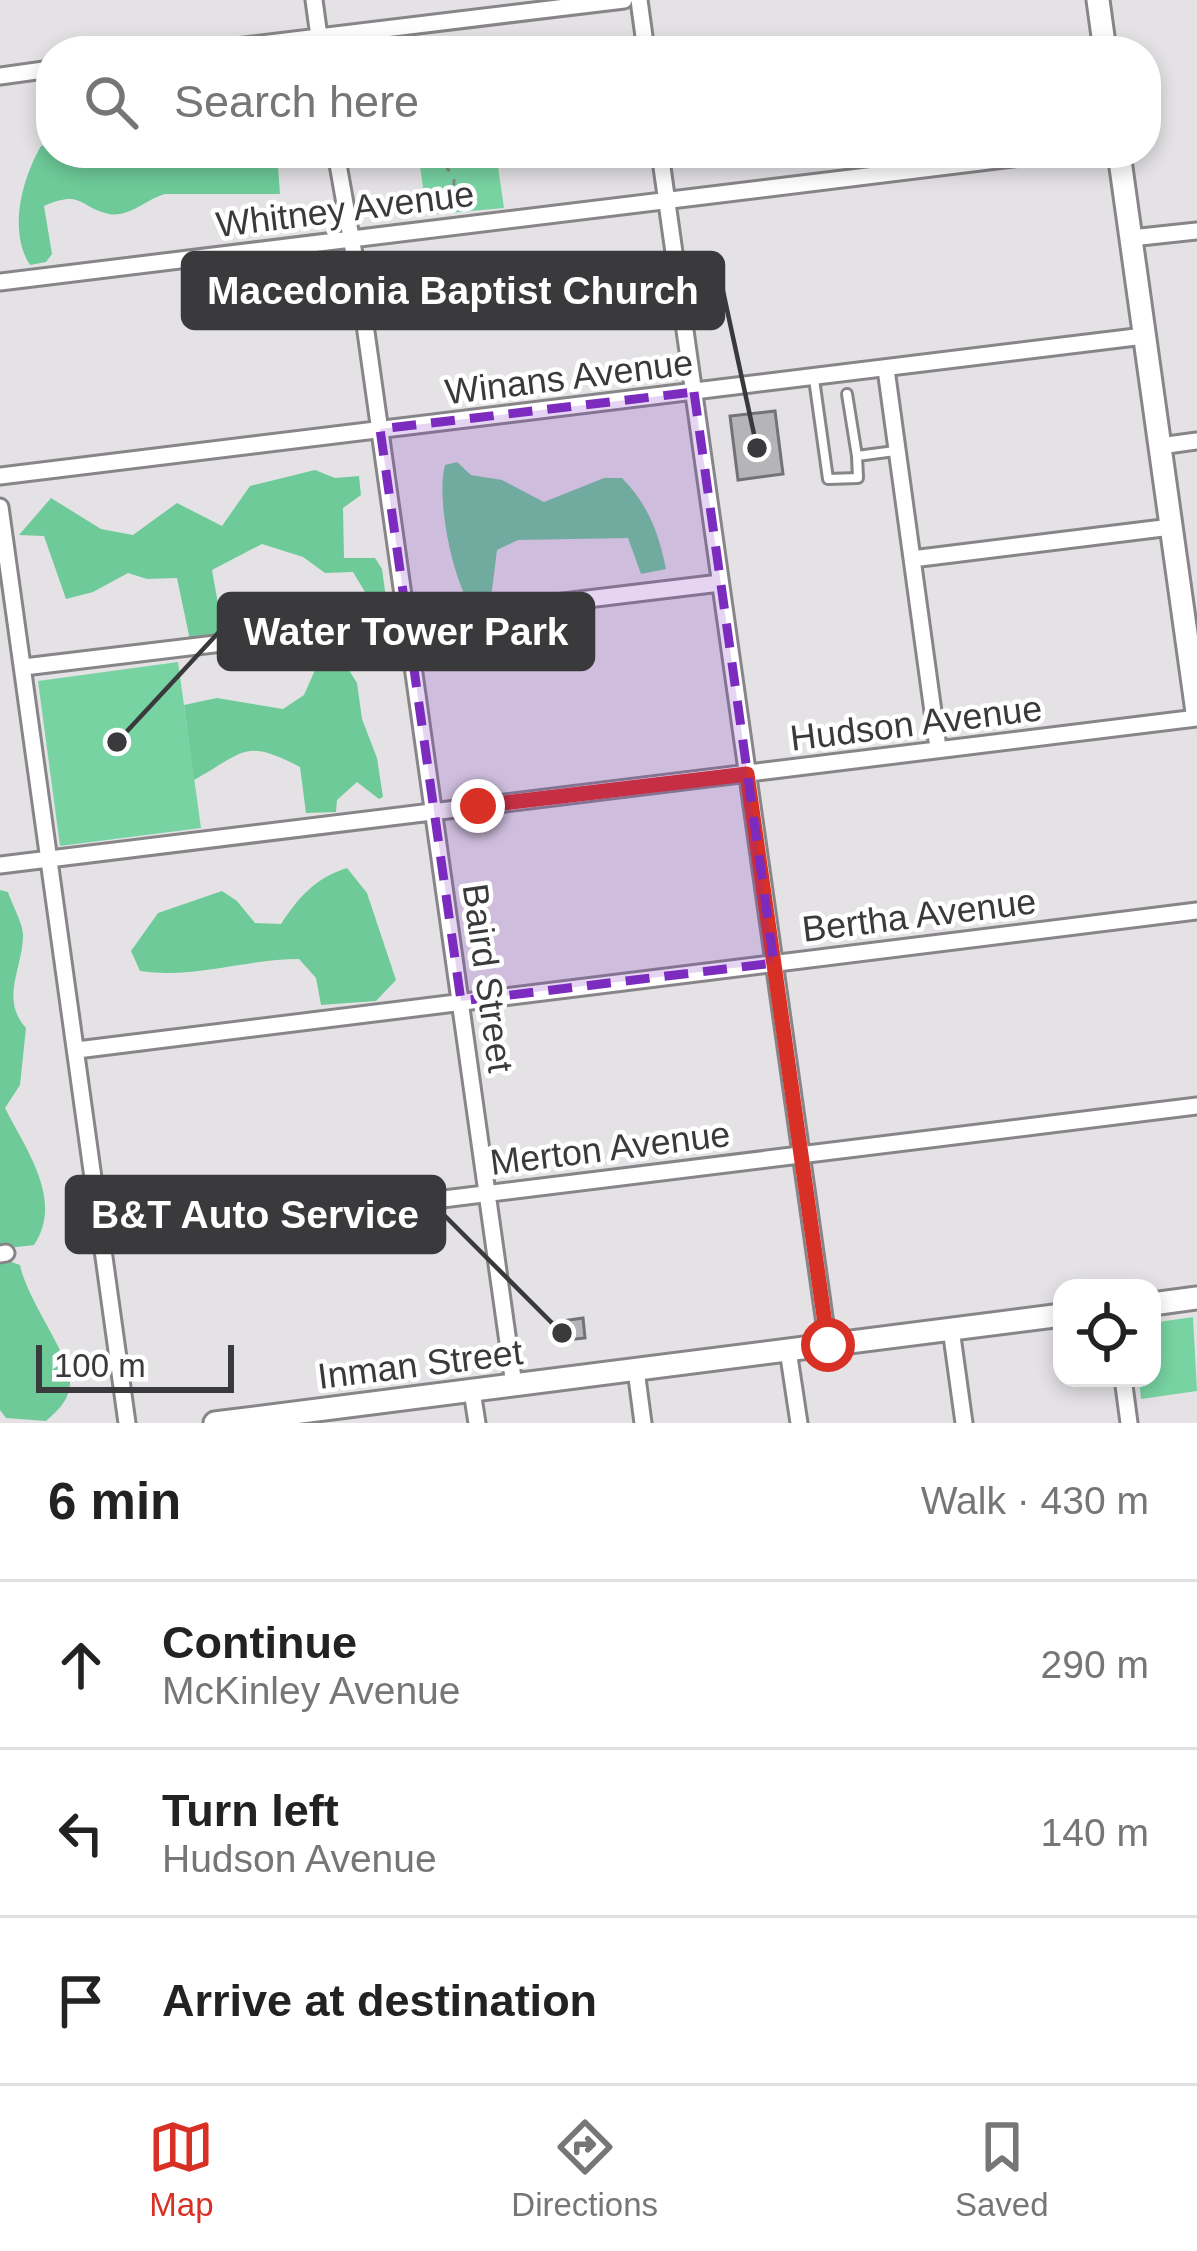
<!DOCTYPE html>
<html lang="en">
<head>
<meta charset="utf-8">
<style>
  body { margin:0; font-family:Arial,sans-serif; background:#f6f6f6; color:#222 }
  .controls { position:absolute; right:36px; bottom:36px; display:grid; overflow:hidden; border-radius:24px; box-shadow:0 6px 18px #0003 }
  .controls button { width:108px; height:108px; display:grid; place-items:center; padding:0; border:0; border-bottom:3px solid #e0e0e0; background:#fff; color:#222; font:60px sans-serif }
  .scale { position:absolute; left:36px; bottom:30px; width:198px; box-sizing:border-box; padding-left:12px; border:6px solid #3a393b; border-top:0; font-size:33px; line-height:42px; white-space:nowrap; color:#3a393b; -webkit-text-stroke:9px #fff; paint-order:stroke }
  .stop { position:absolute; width:36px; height:36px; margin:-27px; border:9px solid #d93025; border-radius:50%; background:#fff }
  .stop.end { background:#d93025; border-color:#fff; box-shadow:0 3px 12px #0008 }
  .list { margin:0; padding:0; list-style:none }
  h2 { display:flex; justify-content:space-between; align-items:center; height:156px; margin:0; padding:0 48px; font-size:51px }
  h2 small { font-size:39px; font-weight:400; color:#767676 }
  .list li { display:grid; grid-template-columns:78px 1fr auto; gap:36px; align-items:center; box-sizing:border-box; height:168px; padding:0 48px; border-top:3px solid #e0e0e0 }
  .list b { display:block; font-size:45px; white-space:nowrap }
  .list p { margin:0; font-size:39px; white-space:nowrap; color:#767676 }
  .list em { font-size:39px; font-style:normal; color:#767676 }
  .icon { flex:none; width:66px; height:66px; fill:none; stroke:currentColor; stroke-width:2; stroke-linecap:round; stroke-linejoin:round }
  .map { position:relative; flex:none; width:1197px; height:1423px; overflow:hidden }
  .search { position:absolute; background:#fff; box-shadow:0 6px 18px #0003; left:36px; right:36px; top:36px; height:132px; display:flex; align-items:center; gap:30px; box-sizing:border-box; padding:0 42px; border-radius:48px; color:#767676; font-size:45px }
  .sheet { height:660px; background:#fff }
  nav { display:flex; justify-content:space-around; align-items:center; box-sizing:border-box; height:168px; border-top:3px solid #e0e0e0; background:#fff; font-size:33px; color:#767676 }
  nav a { display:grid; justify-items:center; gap:6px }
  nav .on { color:#d93025 }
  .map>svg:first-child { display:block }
</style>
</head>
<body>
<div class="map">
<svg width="1197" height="1423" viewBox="0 0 1197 1423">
  <rect width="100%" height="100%" fill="#e4e2e5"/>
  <path fill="#78d3a2" d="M455,39L457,51H385V47Z
    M418,153H496L504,208L427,215Z
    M178,662L201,828L60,846L38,681Z
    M1193,1317L1197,1391L1141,1399L1139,1378H1152V1323Z"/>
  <path fill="#6ecb99" d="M51,145V153H277L280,194H165C147,199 128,218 109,214C79,207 82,189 44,206L52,254L46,262L30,265C8,231 22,179 41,146Z
    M457,462L471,475L502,480L544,502L604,478H622C648,504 659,534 666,569L641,574L628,538L518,540L497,550L491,598L471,606C452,578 436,498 445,465Z
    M315,470L335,478L359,476L361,495L343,508L344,558H375L382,569L386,598L371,602L353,572L325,573L303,557L262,544L212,570L223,632L190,640L177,578L147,579L128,573L93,592L66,599L44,536L19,535L51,498L101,529L133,535L177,503L222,526L250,486Z
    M341,657L357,683L362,719L377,758L383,797L379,799L357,782L337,800L336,812L306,813L300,767C244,738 246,751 194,780L184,705L217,698L283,709L304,695L319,661Z
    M347,868L367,893L396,980L376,1001L321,1005L316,978L299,959C245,959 194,979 140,971L131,951L158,913L222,891L237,901L255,923L281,924C299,897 315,878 347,868Z
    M0,890L8,892C12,905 24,925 23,937C22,970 0,999 26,1028L20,1085L5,1108C26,1150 64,1200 34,1245L0,1249Z
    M6,1260L20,1265C27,1300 70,1356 70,1380C71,1398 59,1410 46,1421L6,1418L0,1410V1262Z"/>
  <path fill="#b5b4b7" stroke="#737275" stroke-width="3" d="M775,411L783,474L738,480L730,416Z
    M583,1318L585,1338L557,1341L555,1322Z"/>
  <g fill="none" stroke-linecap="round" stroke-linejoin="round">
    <defs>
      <path id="lane" d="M814,379L828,479L858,478L857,456
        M847,394L857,456L895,451"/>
      <path id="street" d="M314,0L321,51
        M639,0L646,51
        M203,51L624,0
        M0,76L51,69
        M336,153L359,282L514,1385
        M660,153L828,1345
        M1131,238L1197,231
        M0,282L1055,153
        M886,369L938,748
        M1160,446L1197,441
        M0,476L1144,336
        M0,507L127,1423
        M912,559L1171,527
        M24,667L720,583
        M0,865L1197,718
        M77,1050L1197,911
        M103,1241L1197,1106
        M0,1254L6,1253
        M951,1329L964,1423
        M788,1350L799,1423
        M636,1370L643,1423
        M1123,1378L1129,1423
        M472,1391L477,1423"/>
      <path id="secondary" d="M1098,0L1105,51
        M1119,153L1197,712
        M1152,1304L1197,1298
        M215,1423L1062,1315"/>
    </defs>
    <use href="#lane" stroke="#878588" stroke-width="14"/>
    <use href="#street" stroke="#878588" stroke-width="21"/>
    <use href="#secondary" stroke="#878588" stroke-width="27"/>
    <path stroke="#888689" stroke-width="3" stroke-dasharray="6 9" stroke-linecap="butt" d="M413,51L420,37
      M439,153L454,180L453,212"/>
    <use href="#lane" stroke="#fff" stroke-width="8"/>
    <use href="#street" stroke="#fff" stroke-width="15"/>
    <use href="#secondary" stroke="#fff" stroke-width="21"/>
  </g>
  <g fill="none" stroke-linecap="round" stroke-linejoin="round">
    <path stroke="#d93025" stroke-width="15" d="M478,806L747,774L828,1345"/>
  </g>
  <path fill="#7b2cbf" fill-opacity="0.2" stroke="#7b2cbf" stroke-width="9" stroke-dasharray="24 15" stroke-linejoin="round" d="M694,392L774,963L461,1001L380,429Z"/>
  <g text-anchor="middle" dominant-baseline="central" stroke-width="9" stroke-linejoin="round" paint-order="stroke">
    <g font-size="36" fill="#3a393b" stroke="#fff">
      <text transform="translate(345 209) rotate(-7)">Whitney Avenue</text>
      <text transform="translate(569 377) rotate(-7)">Winans Avenue</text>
      <text transform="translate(916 723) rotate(-7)">Hudson Avenue</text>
      <text transform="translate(919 915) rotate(-7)">Bertha Avenue</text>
      <text transform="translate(488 978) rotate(82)">Baird Street</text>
      <text transform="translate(610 1148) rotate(-7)">Merton Avenue</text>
      <text transform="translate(420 1364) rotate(-7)">Inman Street</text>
    </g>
  </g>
  <path fill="none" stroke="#3a393b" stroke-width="4.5" d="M757 448L723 291M117 742L219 632M562 1333L444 1215"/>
  <g fill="#3a393b" stroke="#fff" stroke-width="4.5">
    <circle cx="757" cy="448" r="12"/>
    <circle cx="117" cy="742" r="12"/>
    <circle cx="562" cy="1333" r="12"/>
  </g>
  <g fill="#3a393b" stroke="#3a393b" stroke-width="4.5">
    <rect x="183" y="253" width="540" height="75" rx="12"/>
    <rect x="219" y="594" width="374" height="75" rx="12"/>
    <rect x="67" y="1177" width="377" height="75" rx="12"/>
  </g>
  <g font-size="39" text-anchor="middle" font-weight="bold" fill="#fff">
    <text x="453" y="304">Macedonia Baptist Church</text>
    <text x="406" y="645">Water Tower Park</text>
    <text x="255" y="1228">B&amp;T Auto Service</text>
  </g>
</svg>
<div class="controls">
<button><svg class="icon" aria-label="locate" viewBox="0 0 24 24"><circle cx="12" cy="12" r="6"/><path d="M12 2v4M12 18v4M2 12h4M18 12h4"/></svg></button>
</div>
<div class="scale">100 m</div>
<div class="stop" style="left:828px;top:1345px"></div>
<div class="stop end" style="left:478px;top:806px"></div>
<div class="search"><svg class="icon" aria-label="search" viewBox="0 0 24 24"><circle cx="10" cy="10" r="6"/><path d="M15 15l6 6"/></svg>Search here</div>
</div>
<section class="sheet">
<h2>6 min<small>Walk · 430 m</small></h2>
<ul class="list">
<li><svg class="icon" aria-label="ahead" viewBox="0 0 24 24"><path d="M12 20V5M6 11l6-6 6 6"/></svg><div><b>Continue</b><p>McKinley Avenue</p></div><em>290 m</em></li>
<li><svg class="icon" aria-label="left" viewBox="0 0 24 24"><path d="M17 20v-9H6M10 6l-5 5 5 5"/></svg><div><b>Turn left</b><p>Hudson Avenue</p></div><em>140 m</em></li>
<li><svg class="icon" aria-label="arrive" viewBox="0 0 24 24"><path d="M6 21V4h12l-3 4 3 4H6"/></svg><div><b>Arrive at destination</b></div></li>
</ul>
</section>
<nav>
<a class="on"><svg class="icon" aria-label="map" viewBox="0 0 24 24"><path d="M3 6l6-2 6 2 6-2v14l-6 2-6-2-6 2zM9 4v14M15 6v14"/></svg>Map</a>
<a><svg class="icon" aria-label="directions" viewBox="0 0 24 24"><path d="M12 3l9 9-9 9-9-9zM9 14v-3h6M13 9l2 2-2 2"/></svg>Directions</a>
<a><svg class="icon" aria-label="saved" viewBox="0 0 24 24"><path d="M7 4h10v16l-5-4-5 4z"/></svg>Saved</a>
</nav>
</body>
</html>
